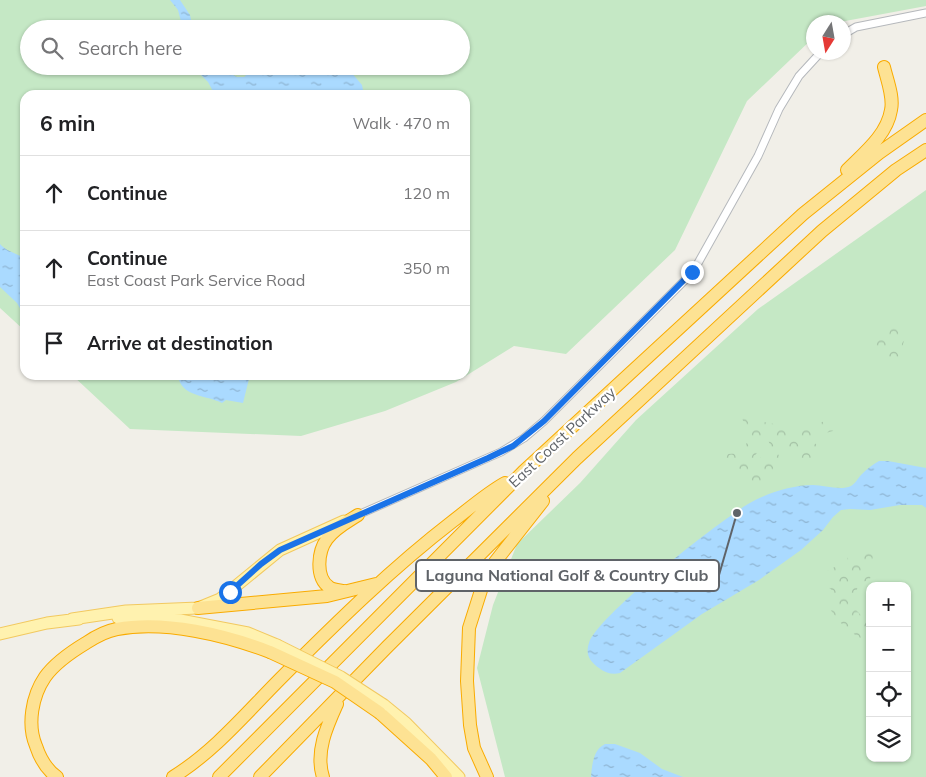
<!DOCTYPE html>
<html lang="en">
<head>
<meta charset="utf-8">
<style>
  body { margin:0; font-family:Mulish,sans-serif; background:#f2f2f2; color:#202124 }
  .controls { position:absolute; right:15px; bottom:15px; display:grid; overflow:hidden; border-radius:10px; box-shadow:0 1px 4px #0004 }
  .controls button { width:45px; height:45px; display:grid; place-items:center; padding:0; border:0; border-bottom:1px solid #e0e0e0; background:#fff; color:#202124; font:25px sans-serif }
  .compass { position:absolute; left:806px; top:15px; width:45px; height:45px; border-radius:50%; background:#fff; box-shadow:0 1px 4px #0004; rotate:191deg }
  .stop { position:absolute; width:15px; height:15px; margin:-11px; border:4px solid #1a73e8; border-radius:50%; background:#fff }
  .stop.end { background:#1a73e8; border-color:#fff; box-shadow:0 1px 5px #0008 }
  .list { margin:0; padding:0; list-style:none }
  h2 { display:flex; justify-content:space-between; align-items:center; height:65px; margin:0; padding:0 20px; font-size:21px }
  h2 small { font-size:16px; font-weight:400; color:#757577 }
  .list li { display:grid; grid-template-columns:32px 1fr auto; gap:15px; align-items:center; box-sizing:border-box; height:75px; padding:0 20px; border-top:1px solid #e0e0e0 }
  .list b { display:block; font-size:19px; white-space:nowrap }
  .list p { margin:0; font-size:16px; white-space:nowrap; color:#757577 }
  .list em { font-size:16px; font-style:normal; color:#757577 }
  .icon { flex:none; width:28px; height:28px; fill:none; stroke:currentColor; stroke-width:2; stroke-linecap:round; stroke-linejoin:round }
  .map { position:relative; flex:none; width:926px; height:777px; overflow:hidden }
  .search { position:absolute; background:#fff; box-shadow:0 1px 4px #0004; left:20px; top:20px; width:450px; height:55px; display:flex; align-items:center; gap:12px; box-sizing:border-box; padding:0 18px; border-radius:28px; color:#757577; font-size:19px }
  .panel { position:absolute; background:#fff; box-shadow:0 1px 4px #0004; left:20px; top:90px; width:450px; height:290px; border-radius:15px }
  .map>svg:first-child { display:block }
</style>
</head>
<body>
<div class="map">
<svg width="926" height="777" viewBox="0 0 926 777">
  <defs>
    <pattern id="forest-crowns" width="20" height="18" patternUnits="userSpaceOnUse" patternTransform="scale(1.25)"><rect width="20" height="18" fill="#c5e8c5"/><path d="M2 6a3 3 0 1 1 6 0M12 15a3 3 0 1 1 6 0" fill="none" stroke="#a3c0a4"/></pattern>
    <pattern id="water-ripples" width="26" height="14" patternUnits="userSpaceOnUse" patternTransform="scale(1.25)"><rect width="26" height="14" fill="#aadaff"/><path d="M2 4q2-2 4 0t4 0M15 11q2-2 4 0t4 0" fill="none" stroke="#8eb4d2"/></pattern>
  </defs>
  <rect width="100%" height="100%" fill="#f1efe8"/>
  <path fill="#c5e8c5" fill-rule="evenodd" d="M0,0H926V6L840,22H814L813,38L747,101L675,250L566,354L514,346L456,382L385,411L301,436L130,429L72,375H465V95H25V331L0,308ZM29,29H461V66H29Z
    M926,190V777H505L477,668L493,605L517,544L580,483L636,420L758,309ZM870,586H907V758H870Z"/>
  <path fill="url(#forest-crowns)" d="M891,327L898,328L906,334L899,358L889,363L882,362L868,342L880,336L888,337Z
    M742,418L807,430L824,421L836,427L833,431L822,434L813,441L824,453C806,473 790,451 771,447L768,440L761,437L757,442L761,447L754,457L759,459L764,455L777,452L781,460L774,465L776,470C770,480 765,487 752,485L751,478L743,477V471L738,468L716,462V455L740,453L746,451V444L751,438L752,431L745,426Z
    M856,547L873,555L872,561L864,564L872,568L870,579L858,585L856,594V610C867,621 870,625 867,641C847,633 834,617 823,598L830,596L831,589L825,586L827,580L822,574L847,560L850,552Z"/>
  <path fill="url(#water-ripples)" d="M170,0H180L190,15L193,29H183L178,10Z
    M192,66H217L237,77H244L257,66H346L362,85L364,95H215L208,82Z
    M0,244C7,252 17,253 25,259V310H21L17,303L0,287Z
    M178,375H250L243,403L226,400L222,403C207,395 180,397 178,375Z
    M879,461H888L926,468V508L922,505H900L870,510L850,509L841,510L833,517L823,530L801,550L759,580L702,614L620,673C613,675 605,673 599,668C590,661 585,655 589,643C597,616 720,521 748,504C767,493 792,485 813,485C824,485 840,491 851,486C855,484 858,478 861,475C867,469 872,465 879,461Z
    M605,744H615L640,753L662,769L683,777H591C592,765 593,750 605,744Z"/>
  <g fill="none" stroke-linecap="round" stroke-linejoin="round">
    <defs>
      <path id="minor" d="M844,34L856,27L926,13
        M358,515L501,452L524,438L544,421L693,272L758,156L779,109L799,76L821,52"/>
      <path id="primary" d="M118,618L180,620L248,633L277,645
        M72,619L126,611L198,608L220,599L280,550L344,521
        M0,634L47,623L79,619
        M384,705L406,723L459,777"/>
      <path id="motorway" d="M847,170C864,153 887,135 891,110C894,97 887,80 884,67
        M344,591C339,590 333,590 329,587C315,577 318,551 327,539C335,528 347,522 358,515
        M198,608L327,596L376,584
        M380,713L431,759L446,777
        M57,777C47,770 40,758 36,746C27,725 32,696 45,677C55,663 71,652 86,643C95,637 106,631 117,629C165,620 226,635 270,652
        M173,777C215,751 247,712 282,677C336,623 392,568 453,521C470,508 487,493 505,483
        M219,777L523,472L803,214L879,153L926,120
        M260,777L387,647L577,458L822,231L896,170L926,150
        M323,777C315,752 327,726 337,704
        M487,777L474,748L470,725L467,681L469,628L483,584L495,562L543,501"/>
    </defs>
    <use href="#minor" stroke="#b5b8bc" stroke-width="9"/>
    <use href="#primary" stroke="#f2c960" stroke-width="13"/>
    <use href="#motorway" stroke="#f9ab00" stroke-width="14"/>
    <use href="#minor" stroke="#fff" stroke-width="7"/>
    <use href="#primary" stroke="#fff2af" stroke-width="11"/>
    <use href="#motorway" stroke="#fde293" stroke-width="12"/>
    <defs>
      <path id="primary-bridge" d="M277,645L341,677L384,705"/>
      <path id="motorway-bridge" d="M270,652L335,682L380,713"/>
    </defs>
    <use href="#primary-bridge" stroke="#f2c960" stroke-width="13" stroke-linecap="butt"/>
    <use href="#motorway-bridge" stroke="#f9ab00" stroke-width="14" stroke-linecap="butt"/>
    <use href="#primary-bridge" stroke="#fff2af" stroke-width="11"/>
    <use href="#motorway-bridge" stroke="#fde293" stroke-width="12"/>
  </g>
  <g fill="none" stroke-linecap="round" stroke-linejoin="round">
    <path stroke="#1a73e8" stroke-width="6" d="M230,592L261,564L280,550L488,458L513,446L544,421L692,272"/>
  </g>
  <g text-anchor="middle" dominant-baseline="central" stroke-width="4.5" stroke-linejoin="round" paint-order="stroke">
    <g font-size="15" fill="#5f6368" stroke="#fff">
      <text transform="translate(562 437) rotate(-43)">East Coast Parkway</text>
    </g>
  </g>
  <path fill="none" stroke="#5f6368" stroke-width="2" d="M737 513L719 575"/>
  <circle fill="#5f6368" stroke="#fff" stroke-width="2" cx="737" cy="513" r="5"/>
  <rect fill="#fff" stroke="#5f6368" stroke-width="2" x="416" y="560" width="303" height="31" rx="5"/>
  <g font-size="16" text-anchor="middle" font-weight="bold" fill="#5f6368">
    <text x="567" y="581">Laguna National Golf &amp; Country Club</text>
  </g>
</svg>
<div class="controls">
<button>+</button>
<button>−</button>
<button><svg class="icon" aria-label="locate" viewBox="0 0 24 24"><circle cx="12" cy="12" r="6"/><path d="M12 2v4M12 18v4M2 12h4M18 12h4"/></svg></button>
<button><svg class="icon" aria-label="layers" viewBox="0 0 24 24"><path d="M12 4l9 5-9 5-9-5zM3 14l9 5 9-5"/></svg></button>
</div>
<svg class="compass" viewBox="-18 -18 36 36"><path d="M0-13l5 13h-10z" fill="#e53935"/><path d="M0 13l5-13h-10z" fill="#757577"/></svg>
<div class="stop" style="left:230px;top:592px"></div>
<div class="stop end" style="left:692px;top:272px"></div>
<div class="search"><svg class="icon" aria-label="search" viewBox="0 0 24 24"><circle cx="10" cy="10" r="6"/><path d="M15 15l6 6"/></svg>Search here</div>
<section class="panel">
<h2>6 min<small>Walk · 470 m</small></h2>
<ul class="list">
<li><svg class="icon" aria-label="ahead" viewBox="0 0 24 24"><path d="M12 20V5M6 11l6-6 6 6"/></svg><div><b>Continue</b></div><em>120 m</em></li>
<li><svg class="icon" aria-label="ahead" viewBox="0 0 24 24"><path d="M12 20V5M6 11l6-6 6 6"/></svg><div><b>Continue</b><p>East Coast Park Service Road</p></div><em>350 m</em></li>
<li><svg class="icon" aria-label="arrive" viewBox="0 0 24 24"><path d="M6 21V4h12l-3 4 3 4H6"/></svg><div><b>Arrive at destination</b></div></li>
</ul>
</section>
</div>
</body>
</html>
